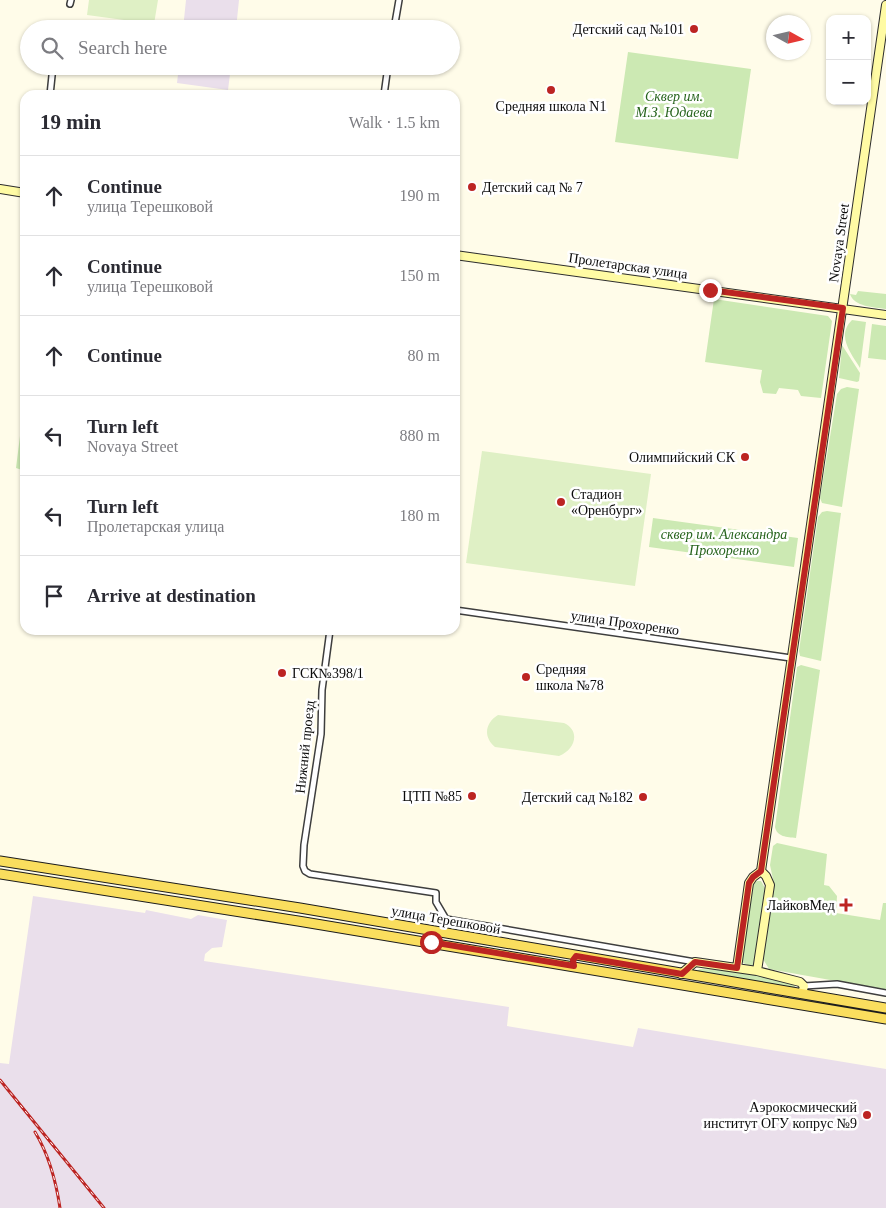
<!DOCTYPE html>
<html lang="en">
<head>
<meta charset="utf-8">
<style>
  body { margin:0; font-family:"Times New Roman",serif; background:#f7f7f7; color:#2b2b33 }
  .controls { position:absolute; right:15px; top:15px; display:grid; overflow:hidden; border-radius:10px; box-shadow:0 1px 4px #0004 }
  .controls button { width:45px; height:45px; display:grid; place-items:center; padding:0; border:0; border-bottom:1px solid #e1e1e2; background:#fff; color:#2b2b33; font:25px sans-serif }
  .compass { position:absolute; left:766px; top:15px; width:45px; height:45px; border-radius:50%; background:#fff; box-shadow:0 1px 4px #0004; rotate:98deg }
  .stop { position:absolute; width:15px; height:15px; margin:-11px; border:4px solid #bc2422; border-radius:50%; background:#fff }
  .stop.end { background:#bc2422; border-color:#fff; box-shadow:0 1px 5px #0008 }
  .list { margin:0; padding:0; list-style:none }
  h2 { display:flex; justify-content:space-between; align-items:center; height:65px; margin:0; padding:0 20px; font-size:21px }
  h2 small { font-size:16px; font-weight:400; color:#7c7c81 }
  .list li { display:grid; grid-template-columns:32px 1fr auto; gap:15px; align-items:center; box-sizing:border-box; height:80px; padding:0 20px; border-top:1px solid #e1e1e2 }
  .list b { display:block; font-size:19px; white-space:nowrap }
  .list p { margin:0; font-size:16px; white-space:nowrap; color:#7c7c81 }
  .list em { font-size:16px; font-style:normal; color:#7c7c81 }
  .icon { flex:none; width:28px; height:28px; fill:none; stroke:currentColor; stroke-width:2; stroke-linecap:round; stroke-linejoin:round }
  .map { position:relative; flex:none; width:886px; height:1208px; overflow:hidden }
  .search { position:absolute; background:#fff; box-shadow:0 1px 4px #0004; left:20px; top:20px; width:440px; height:55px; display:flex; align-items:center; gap:12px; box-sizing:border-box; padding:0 18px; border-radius:28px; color:#7c7c81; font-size:19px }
  .panel { position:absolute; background:#fff; box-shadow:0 1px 4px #0004; left:20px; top:90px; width:440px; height:545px; border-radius:15px }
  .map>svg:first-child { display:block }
</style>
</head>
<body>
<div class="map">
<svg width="886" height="1208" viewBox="0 0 886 1208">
  <rect width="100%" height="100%" fill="#fffce9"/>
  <path fill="#eadfeb" d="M186,0H239L236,29H183Z
    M179,66H231L228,90L177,83Z
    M33,896L145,913L146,910L191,919L198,915L227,920L222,947L212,948L205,954L204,961L509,1007L507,1026L633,1047L638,1028L886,1069V1208H0V1063L9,1064Z"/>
  <path fill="#cce9b3" d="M628,52L751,69L738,159L615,142Z
    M858,291L886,294V309C874,307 854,307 850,294L856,295Z
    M714,299L828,316L832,321L821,398L801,396L798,390L779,388L776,394L763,393L760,382L762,370L705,362Z
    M852,320L866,322L860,368C851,353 836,336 852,320Z
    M872,324L886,326V360L868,358Z
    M842,345L860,373L859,381L857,382L839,378Z
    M847,387L859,389L842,507L822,503L820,498L837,394L841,389Z
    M21,428L25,429V471L16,468Z
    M827,511L841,513L821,661L800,656L799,651L818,517L822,512Z
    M653,518L798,538L794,567L649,547Z
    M801,665L820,670L796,838C787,837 777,837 775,827L797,667Z
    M777,843L827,854L824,885L829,886L837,896L836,913L880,920L883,903H886V990L769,969L763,959L774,884L770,865L773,846Z
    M757,881H761L765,888L755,960L753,965L750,966L743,963L742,958L753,884Z
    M700,969C723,970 781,971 797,988L694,972Z"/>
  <path fill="#dff0c5" d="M89,0H158L154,24L87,15Z
    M482,451L651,474L635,586L466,563Z
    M498,715L564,723C581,731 575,750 559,756L495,747C483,737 485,723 498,715Z"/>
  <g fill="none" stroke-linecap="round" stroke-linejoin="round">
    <defs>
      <path id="street" d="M70,4L71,0
        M394,29L399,0
        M50,95L53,66
        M235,95H247
        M384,95L388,66
        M455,610L791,658
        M330,630L322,690L321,734L304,845L303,866L305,871L310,874L436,893V902L446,919L695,962
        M804,986L837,984L886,993"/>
      <path id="secondary" d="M0,189L25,193
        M455,255L886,315
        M737,968L749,883L753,877L761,871L886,5
        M757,971L770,885L766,876L761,871
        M681,974L695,962L757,971L800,982L804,986L802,994"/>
      <path id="primary" d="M0,861L300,908L886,1008
        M0,874L298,921L886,1019"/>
    </defs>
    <use href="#street" stroke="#3e3e3e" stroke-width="8"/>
    <use href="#secondary" stroke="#2d2d2d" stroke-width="10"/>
    <use href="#primary" stroke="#1c1c1c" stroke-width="11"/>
    <use href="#street" stroke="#fff" stroke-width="5"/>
    <use href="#secondary" stroke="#fffba4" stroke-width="8"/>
    <use href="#primary" stroke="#fade5e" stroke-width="9"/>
    <defs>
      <path id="rail" d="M0,1080L104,1208
        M35,1132C49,1155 56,1181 60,1208"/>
    </defs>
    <use href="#rail" stroke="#bc2422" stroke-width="3"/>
    <use href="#rail" stroke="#fff" stroke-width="1" stroke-dasharray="4" stroke-linecap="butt"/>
  </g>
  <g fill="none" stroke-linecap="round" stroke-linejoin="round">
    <path stroke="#bc2422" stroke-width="6" d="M431,942L574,966L573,960L576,956L682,974L695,962L737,968L749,883L753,877L761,871L843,308L710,290"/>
  </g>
  <g fill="#bc2422" stroke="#fff" stroke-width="2">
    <circle cx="694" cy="29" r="5"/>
    <circle cx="551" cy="90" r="5"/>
    <circle cx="472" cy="187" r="5"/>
    <circle cx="745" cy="457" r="5"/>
    <circle cx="561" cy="502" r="5"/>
    <circle cx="282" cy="673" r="5"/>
    <circle cx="526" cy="677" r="5"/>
    <circle cx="472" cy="796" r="5"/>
    <circle cx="643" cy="797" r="5"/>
    <path d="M843.5 897.5h5v5h5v5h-5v5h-5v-5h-5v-5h5z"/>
    <circle cx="867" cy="1115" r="5"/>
  </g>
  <g text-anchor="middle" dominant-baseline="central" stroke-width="5" stroke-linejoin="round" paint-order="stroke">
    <g font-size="14" fill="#0b0b0b" stroke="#fff" text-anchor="end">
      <text x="684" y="29">Детский сад №101</text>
      <text x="551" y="106" text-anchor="middle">Средняя школа N1</text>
      <text x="482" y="187" text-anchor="start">Детский сад № 7</text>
      <text x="735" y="457">Олимпийский СК</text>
      <text x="571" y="494" text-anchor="start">Стадион<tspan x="571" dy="16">«Оренбург»</tspan></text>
      <text x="536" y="669" text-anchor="start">Средняя<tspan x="536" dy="16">школа №78</tspan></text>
      <text x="292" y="673" text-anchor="start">ГСК№398/1</text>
      <text x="462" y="796">ЦТП №85</text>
      <text x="633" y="797">Детский сад №182</text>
      <text x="835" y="905">ЛайковМед</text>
      <text x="857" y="1107">Аэрокосмический<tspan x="857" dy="16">институт ОГУ копрус №9</tspan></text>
    </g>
    <g font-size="14" font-style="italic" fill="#26631c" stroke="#fff">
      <text x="674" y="96">Сквер им.<tspan x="674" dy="16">М.З. Юдаева</tspan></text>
      <text x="724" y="534">сквер им. Александра<tspan x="724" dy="16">Прохоренко</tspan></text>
    </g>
    <g font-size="14" fill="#0b0b0b" stroke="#fff">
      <text transform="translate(839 243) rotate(-82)">Novaya Street</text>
      <text transform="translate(628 266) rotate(8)">Пролетарская улица</text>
      <text transform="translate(625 623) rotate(8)">улица Прохоренко</text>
      <text transform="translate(305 747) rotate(-84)">Нижний проезд</text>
      <text transform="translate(446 920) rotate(10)">улица Терешковой</text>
    </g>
  </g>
</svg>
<div class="controls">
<button>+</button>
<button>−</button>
</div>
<svg class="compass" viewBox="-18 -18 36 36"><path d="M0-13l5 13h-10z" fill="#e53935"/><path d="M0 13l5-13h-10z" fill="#7c7c81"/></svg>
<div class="stop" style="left:431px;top:942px"></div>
<div class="stop end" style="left:710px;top:290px"></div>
<div class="search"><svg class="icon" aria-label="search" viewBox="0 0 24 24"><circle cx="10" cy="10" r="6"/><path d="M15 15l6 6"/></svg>Search here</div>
<section class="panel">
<h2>19 min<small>Walk · 1.5 km</small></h2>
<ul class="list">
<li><svg class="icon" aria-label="ahead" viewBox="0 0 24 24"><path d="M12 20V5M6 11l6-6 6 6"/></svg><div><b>Continue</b><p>улица Терешковой</p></div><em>190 m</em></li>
<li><svg class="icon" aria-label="ahead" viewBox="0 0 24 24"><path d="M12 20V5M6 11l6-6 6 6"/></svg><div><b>Continue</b><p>улица Терешковой</p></div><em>150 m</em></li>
<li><svg class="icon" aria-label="ahead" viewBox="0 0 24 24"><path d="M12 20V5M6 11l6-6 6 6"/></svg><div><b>Continue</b></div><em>80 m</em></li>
<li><svg class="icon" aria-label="left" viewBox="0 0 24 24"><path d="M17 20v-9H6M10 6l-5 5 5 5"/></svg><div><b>Turn left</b><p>Novaya Street</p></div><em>880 m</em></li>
<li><svg class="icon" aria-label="left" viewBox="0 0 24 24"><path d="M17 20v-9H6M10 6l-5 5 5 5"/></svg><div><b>Turn left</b><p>Пролетарская улица</p></div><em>180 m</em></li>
<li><svg class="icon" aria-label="arrive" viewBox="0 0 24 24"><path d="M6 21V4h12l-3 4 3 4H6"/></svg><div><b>Arrive at destination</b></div></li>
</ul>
</section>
</div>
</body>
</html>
